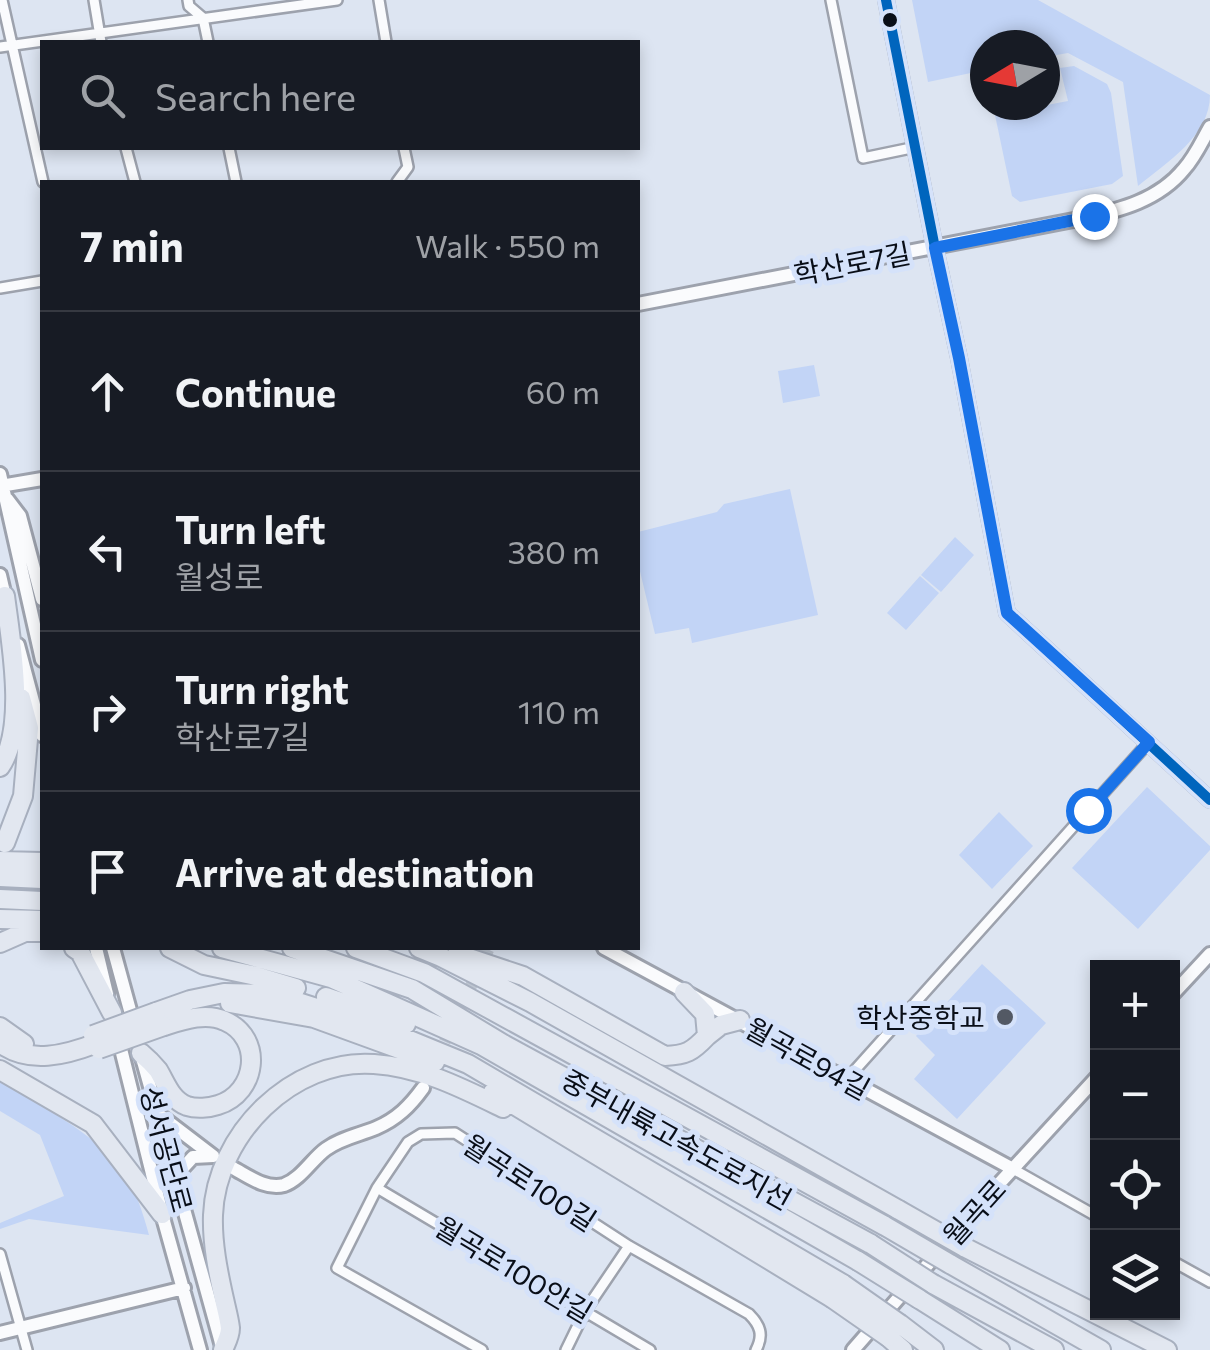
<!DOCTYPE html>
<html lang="en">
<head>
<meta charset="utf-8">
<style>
  body { margin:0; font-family:Commissioner,"Noto Sans KR",sans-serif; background:#20242c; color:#f1f3f6 }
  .controls { position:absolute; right:30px; bottom:30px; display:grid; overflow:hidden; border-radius:0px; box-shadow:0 5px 15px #0003 }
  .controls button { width:90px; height:90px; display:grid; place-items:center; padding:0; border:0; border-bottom:2px solid #363941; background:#171b24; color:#f1f3f6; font:50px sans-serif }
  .compass { position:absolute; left:970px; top:30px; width:90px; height:90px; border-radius:50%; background:#171b24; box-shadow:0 5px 15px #0003; rotate:260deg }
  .stop { position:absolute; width:30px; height:30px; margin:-22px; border:8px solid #1a73e8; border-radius:50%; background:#fff }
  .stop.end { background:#1a73e8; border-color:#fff; box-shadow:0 2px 10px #0008 }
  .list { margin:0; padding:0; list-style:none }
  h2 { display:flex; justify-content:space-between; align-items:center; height:130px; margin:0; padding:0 40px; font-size:42px }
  h2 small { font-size:32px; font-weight:400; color:#9ea1a6 }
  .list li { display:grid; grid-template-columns:65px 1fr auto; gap:30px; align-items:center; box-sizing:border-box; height:160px; padding:0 40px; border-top:2px solid #363941 }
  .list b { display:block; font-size:38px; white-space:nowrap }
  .list p { margin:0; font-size:32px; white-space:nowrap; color:#9ea1a6 }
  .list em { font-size:32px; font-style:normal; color:#9ea1a6 }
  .icon { flex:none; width:55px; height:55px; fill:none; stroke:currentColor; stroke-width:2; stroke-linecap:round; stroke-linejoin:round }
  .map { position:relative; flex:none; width:1210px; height:1350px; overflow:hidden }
  .search { position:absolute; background:#171b24; box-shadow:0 5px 15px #0003; left:40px; top:40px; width:600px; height:110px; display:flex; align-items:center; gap:25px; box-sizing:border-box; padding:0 35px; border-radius:0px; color:#9ea1a6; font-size:38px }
  .panel { position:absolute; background:#171b24; box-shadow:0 5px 15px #0003; left:40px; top:180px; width:600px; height:770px; border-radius:0px }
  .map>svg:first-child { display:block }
</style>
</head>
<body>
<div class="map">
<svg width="1210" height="1350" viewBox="0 0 1210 1350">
  <rect width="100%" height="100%" fill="#dde5f2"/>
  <path fill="#c2d4f6" d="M912,0H1038L1210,95C1210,136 1167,162 1138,186L1123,82L1068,53L1045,57V45H985V70L928,82Z
    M1074,66L1107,84L1111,93L1123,176L1112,184L1020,202L1012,196L995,115L1068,101L1060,68Z
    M814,365L820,396L783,403L778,371Z
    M790,489L818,615L692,643L689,628L655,634L638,563V532L717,512L724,504Z
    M955,537L974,555L941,592L921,575Z
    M920,576L939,593L906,630L887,613Z
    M1147,787L1210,846V850L1138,929L1072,868Z
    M999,812L1033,846L992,889L959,855Z
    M982,964L1046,1023L957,1119L914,1079L935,1055L916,1036Z
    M0,1081C39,1105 93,1132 121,1169C135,1187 143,1213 149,1235L29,1219L0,1229V1223L64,1196L40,1135L0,1111Z"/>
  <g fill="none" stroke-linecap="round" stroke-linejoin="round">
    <path stroke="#bdc5d1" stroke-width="12" stroke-dasharray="12 6" stroke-linecap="butt" d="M437,1058L489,948"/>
    <defs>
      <path id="street" d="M2,0L43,182
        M94,0L101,42
        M188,0L189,6L203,18L208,42
        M379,0L386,42
        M831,0L863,158L916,147
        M0,47L337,0
        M126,148L135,182
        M229,148L236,182
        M397,182L408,167L404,148
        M0,288L42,281
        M847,1079L1149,742
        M1013,1169L1098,1217
        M377,1188L650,1350
        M0,1254L27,1350
        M1172,1261L1210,1282
        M482,1350L337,1268L377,1188L408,1142L421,1134L455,1133L629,1246L749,1314C760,1325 764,1335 756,1350
        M566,1350L585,1311L629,1246"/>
      <path id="secondary" d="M886,0L935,248L959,358L1007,613L1210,800
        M638,304L1084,218C1120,210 1159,200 1184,169C1195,157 1202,141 1210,127
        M0,474L42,660
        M0,486L42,479
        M7,499L20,516L42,599
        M0,575L6,601
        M18,645L42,735
        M96,948L107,994
        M113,948L134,1025
        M604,948L1013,1169
        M1172,995L1210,954
        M118,1037L162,1214L200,1350
        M141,1054L223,1350
        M158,1114L213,1156
        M233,1168C248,1176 266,1190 284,1185C301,1179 312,1159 326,1149C341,1138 359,1135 376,1128C397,1119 410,1106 423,1088
        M178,1184L181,1170L193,1157L213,1156
        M0,1333L184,1288
        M853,1350L985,1199L1098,1076"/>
      <path id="highway" d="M0,767C27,728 11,642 5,596
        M5,843L23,796L29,728L21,698
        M0,861L42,862
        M0,877L42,879
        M0,899L42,901
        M0,919L42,920
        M0,943L25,932H42
        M74,948L80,952L112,1013
        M170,948L204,965L256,976L296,988
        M222,948L331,978L481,1045L858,1261
        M292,948L412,989L503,1044L871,1244
        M356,948L424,973L885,1226
        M419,948L441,957L530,1002L899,1210
        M457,954L523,976L665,1056C686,1055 692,1052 707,1036L705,1014L684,992
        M326,997L406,1024
        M230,1003L314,1018L435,1062
        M156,1012L190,1000L224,993L273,994L385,1030L468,1064L843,1284
        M0,1027L24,1044
        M707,1036L721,1025L740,1020
        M0,1043C29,1065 66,1055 97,1043
        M141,1053C147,1058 153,1064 158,1070C166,1083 171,1100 187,1106C196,1109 209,1108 218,1105C257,1093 264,1038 225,1021C206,1012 183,1020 164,1026
        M0,1070L93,1124L162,1214
        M493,1092L832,1298
        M964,1247L1167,1350
        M950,1264L1101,1350
        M933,1284L1054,1350
        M919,1299L1000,1350
        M900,1324L934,1350
        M888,1337L903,1350
        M223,1350C226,1343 230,1336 230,1328C229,1319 226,1308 224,1299C218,1272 212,1243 213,1215C216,1135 292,1058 374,1064C421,1067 462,1088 503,1108"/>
    </defs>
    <use href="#street" stroke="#9da2ad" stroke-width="14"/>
    <use href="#secondary" stroke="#9da2ad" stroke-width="18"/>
    <use href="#highway" stroke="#a8b0bf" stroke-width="22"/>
    <use href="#street" stroke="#fafbfd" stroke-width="9"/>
    <use href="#secondary" stroke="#fafbfd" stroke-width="12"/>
    <use href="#highway" stroke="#e2e7f0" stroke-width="18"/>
    <defs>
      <path id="highway-bridge" d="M93,1035L156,1012
        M99,1049L164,1026
        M899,1210L964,1247
        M885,1226L950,1264
        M871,1244L933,1284
        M858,1261L919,1299
        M843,1284L900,1324
        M832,1298L888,1337"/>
    </defs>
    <use href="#highway-bridge" stroke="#a8b0bf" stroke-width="22" stroke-linecap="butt"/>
    <use href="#highway-bridge" stroke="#e2e7f0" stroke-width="18"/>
    <defs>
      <path id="bus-1" d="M886,0L935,248L959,358L1007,613L1210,800"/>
    </defs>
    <use href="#bus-1" stroke="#d5e2fa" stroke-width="18"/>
    <use href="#bus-1" stroke="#0065bd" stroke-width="10"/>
  </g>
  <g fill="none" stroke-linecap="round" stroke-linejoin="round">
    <path stroke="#1a73e8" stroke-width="12" d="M1088,810L1149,742L1007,613L959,358L935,248L1094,216"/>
  </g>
  <circle fill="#090e18" stroke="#d5e2fa" stroke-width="4" cx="890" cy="20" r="9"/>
  <circle fill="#535964" stroke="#d5e2fa" stroke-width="4" cx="1005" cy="1017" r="10"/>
  <g text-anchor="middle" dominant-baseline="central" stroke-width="10" stroke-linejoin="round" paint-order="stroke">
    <g font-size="28" fill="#090e18" stroke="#d5e2fa">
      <text transform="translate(852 263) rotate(-11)">학산로7길</text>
      <text transform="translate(808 1058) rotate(29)">월곡로94길</text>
      <text transform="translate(677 1139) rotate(29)">중부내륙고속도로지선</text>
      <text transform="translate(167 1149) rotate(75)">성서공단로</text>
      <text transform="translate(530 1182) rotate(33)">월곡로100길</text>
      <text transform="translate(974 1212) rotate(-48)">월곡로</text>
      <text transform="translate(514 1269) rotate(31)">월곡로100안길</text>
    </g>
    <g font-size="28" fill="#090e18" stroke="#d5e2fa" text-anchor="end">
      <text x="985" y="1017">학산중학교</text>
    </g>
  </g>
</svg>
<div class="controls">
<button>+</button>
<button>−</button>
<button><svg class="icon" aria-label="locate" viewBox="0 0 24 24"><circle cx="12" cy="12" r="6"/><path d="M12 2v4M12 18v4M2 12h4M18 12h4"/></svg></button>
<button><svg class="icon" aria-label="layers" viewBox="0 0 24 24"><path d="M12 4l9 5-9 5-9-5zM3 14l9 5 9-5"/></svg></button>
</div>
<svg class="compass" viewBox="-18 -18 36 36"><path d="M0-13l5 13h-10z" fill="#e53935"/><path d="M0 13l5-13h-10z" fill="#9ea1a6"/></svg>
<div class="stop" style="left:1088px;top:810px"></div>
<div class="stop end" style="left:1094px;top:216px"></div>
<div class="search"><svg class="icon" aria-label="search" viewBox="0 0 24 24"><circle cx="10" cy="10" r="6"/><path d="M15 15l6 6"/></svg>Search here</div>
<section class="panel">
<h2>7 min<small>Walk · 550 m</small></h2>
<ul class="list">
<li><svg class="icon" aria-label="ahead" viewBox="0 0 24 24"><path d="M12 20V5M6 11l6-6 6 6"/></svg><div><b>Continue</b></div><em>60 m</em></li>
<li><svg class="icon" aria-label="left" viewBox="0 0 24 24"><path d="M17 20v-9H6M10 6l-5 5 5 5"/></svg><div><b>Turn left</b><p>월성로</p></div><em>380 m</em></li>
<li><svg class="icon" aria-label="right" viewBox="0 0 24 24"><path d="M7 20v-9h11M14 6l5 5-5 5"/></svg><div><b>Turn right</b><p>학산로7길</p></div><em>110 m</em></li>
<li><svg class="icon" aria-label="arrive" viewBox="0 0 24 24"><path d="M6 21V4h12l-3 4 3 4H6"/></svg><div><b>Arrive at destination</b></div></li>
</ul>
</section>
</div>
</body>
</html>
